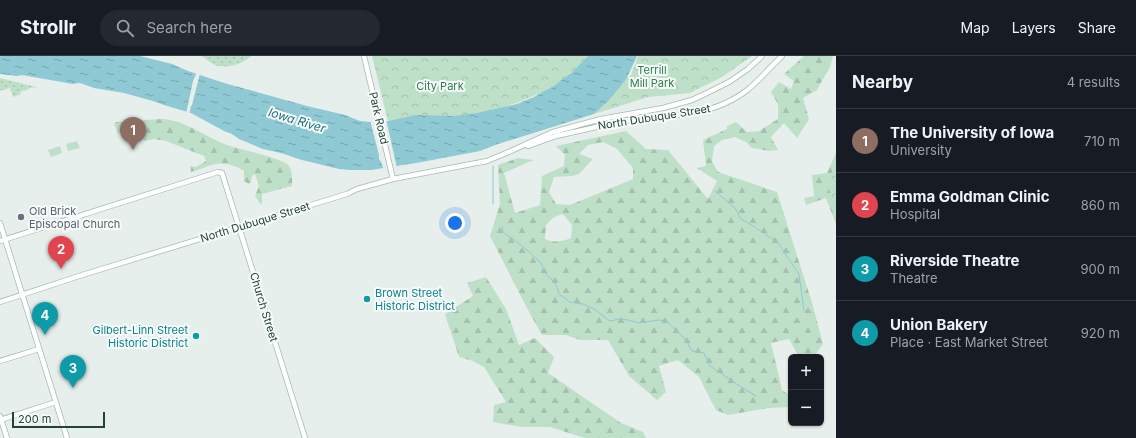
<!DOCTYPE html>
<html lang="en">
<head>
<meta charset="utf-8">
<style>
  body { margin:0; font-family:Inter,sans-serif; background:#242831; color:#f1f3f6 }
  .controls { position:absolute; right:12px; bottom:12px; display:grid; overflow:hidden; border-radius:6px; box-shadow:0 1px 3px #0004 }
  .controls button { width:36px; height:36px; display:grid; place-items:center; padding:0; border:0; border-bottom:1px solid #363941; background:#171b24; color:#f1f3f6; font:20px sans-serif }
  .scale { position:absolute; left:12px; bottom:10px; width:93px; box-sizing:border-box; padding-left:4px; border:2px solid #24423a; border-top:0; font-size:11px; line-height:14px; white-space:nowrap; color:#24423a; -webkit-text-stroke:3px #f7fbf9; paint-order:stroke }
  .you { position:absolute; left:455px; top:167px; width:14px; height:14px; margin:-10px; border:3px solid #fff; border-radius:50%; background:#1a73e8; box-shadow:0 0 0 6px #1a73e833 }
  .badge { display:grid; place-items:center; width:26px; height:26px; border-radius:50%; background:#0b8043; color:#fff; font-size:13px; font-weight:700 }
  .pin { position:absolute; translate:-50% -33px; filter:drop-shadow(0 1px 2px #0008) }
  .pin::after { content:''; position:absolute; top:21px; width:14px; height:12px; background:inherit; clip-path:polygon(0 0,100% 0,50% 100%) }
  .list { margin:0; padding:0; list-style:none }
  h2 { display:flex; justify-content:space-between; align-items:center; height:52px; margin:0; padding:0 16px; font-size:17px }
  h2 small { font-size:13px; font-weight:400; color:#9ea1a6 }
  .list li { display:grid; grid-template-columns:26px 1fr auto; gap:12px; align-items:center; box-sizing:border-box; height:64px; padding:0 16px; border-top:1px solid #363941 }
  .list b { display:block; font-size:15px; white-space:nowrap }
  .list p { margin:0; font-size:13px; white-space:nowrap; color:#9ea1a6 }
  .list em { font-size:13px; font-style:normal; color:#9ea1a6 }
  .icon { flex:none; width:22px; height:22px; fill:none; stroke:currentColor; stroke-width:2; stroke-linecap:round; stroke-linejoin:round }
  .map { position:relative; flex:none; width:836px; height:382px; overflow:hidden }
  header { display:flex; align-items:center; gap:24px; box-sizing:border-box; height:56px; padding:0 20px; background:#171b24; border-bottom:1px solid #363941 }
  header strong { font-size:19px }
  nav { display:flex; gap:22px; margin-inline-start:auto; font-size:14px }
  .search { width:280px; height:36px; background:#242831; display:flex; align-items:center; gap:10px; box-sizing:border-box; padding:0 14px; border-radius:22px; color:#9ea1a6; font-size:15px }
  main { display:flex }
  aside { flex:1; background:#171b24 }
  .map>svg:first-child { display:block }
</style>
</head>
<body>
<header>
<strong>Strollr</strong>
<div class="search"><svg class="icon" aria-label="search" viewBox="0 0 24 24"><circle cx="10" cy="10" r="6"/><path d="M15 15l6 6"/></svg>Search here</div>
<nav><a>Map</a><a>Layers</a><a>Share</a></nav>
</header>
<main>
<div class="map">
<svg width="836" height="382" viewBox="0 0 836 382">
  <defs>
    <pattern id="grass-dots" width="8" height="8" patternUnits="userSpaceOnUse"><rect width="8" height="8" fill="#bfe0c8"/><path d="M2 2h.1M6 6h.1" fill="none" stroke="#a4c1ad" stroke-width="1.8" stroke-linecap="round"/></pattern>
    <pattern id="forest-firs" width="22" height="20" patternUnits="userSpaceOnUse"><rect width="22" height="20" fill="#bfe0c8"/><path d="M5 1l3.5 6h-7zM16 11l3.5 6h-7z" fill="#a4c1ad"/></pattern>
    <pattern id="park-crowns" width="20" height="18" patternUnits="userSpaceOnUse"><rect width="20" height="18" fill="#bfe0c8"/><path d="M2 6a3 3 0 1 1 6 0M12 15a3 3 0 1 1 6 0" fill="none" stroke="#a4c1ad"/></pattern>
    <pattern id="water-ripples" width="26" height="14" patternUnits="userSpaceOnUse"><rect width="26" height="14" fill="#8ec9d4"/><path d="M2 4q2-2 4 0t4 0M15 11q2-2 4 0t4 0" fill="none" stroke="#74a5ad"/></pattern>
  </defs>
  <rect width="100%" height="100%" fill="#e6efeb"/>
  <path fill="url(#grass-dots)" d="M202,0H251C243,8 227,13 215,9C211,7 206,3 202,0Z
    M0,22L36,31V32C31,30 25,35 20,36L21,38L13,41L10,32L0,35Z"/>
  <path fill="url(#forest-firs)" fill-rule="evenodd" d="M804,0H833L830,11L817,34L803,42L809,63L797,82L784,67L771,81L778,94L769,95L752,92L746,86L735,81L722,84L714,90L712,105L718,116L777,136L813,250L823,288L815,299V301H799L789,283L771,287L782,334L791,340V351L768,352L728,359L716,354L699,321L678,304L659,310L666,336L657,344L629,320L608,284H580L566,279H542L527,252L490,180L500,148L498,109L518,102L533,104L504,117L515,157L540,149L542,120L564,110L565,99L556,90L626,75L646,93L668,94L708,143L717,125L697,112L706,110L703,84L727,73V70L736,66L747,76L759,75L778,63V48L771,36L779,26L791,33L794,25L784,18ZM603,86L617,93L633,112V123L570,149L556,148L549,136L554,121L572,120L579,118L593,103L579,98L588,89ZM563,158L572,169L571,182C562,186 554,187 545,183L546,169L554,161Z
    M161,63C183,63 206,81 227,89C238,93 282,102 288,109C293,114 292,123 292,130L262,138V146L261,149L255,140L259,130L255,118L252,120L251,126L249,128L244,125V115C237,110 224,106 216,108C208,109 200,114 191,116L190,110L196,111L206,105L204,100L166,85L154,83L144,85L140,75L118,77L114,68L116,66Z
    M836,97V168L826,142L806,149L804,142L814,140L812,119L827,117Z
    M486,221L506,253L519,289L535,282L554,301L548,317L621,367L643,376L646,382H585L550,371H522L493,366L494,349L506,346L484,311L473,305L459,301L445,258L473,240L467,227Z"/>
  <path fill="url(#park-crowns)" d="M372,0H588C577,11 566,22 553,30C522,48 488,57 452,60C430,61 409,61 388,65Z
    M638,0H752L722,21L690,37L648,41L594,58L631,19Z
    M836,108V155L827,126Z"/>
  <path fill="#bfe0c8" d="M651,11H668V23H663V26H658V23H651L649,22V12Z
    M77,85L80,92L68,95L66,88Z
    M60,90L62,97L51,101L48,94Z"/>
  <path fill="url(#water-ripples)" d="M0,0H140L172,8L188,15L224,27L307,50L345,59L360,65L370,66L388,65L416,59L452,60L476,57L517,48L534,41L542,36L552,31L571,17L588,0H637L626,24L608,45L594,58L498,88L480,95L416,107L371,114H350L339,113L302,104L281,97L263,93L239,83L232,78L224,75L191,57L164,49L153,45L124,37L94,32L80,27L73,28L22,19L17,20L0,18Z"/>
  <path fill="#e6efeb" d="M197,16L200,17L192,49L191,50L189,59L186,58L193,25Z
    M386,63L397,112L384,114L381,106L379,103V99L371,68V64Z"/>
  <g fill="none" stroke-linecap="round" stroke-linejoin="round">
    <path stroke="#8ec9d4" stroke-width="1" d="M493,110V148
      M715,135L735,152L741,163L755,171L778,187L799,218L804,255
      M502,170L503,176C516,185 529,195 540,206C543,209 543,214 545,217C553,225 556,226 559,238L570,246L583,248L594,253L610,265L619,263L628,264L639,267L659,264L666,265L686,284L692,295L704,297L710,310L735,327L756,340"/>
    <defs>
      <path id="secondary" d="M364,0L393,123
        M528,90L556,80L628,64C644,61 661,61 677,59C702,57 726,50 746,35C759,25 770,11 782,0
        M0,167L67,382
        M0,185L218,116L222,117L305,382
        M0,246L79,220L347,138L357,133L393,123L487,105L511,95L535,84L553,76L575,70L601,63L663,52L692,44L709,36L729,26L748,13L762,0
        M0,305L39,293
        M0,360L7,382
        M0,364L56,346"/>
    </defs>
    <use href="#secondary" stroke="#a4bbb3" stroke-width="6"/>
    <use href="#secondary" stroke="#fff" stroke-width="4.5"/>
  </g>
  <circle fill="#6b7280" stroke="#f7fbf9" stroke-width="1.5" cx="21" cy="161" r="4"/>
  <g fill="#0f9aa8" stroke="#f7fbf9" stroke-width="1.5">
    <circle cx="367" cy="243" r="4"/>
    <circle cx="196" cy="280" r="4"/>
  </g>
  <g text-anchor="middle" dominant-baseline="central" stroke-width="4" stroke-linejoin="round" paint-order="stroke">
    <g font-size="11" fill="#2d7a4b" stroke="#f7fbf9">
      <text x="652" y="14">Terrill<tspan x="652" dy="13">Mill Park</tspan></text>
      <text x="440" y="30">City Park</text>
    </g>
    <g font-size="11" fill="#24423a" stroke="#f7fbf9">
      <text transform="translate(654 61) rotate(-9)">North Dubuque Street</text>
      <text transform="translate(379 62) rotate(77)">Park Road</text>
      <text transform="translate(255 166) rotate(-17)">North Dubuque Street</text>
      <text transform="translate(264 251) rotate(73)">Church Street</text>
    </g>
    <g font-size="11" fill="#5b616d" stroke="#f7fbf9" text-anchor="start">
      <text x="29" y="155">Old Brick<tspan x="29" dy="13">Episcopal Church</tspan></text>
    </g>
    <g font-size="11" fill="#0d838f" stroke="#f7fbf9" text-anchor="start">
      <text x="375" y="237">Brown Street<tspan x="375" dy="13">Historic District</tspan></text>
      <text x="188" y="274" text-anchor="end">Gilbert-Linn Street<tspan x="188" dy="13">Historic District</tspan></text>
    </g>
    <g font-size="12" font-style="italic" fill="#1c6f80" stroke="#f7fbf9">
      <text transform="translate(297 64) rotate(17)">Iowa River</text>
    </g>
  </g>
</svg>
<div class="controls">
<button>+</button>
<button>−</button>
</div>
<div class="scale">200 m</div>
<div class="you"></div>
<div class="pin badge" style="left:133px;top:94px;background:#8d6e63">1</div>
<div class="pin badge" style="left:61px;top:213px;background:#e0444e">2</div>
<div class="pin badge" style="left:73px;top:332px;background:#0f9aa8">3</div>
<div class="pin badge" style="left:45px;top:279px;background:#0f9aa8">4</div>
</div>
<aside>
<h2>Nearby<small>4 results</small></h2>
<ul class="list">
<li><span class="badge" style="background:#8d6e63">1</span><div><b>The University of Iowa</b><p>University</p></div><em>710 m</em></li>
<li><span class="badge" style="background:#e0444e">2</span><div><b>Emma Goldman Clinic</b><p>Hospital</p></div><em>860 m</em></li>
<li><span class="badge" style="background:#0f9aa8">3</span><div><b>Riverside Theatre</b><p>Theatre</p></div><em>900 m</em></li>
<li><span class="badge" style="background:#0f9aa8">4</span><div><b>Union Bakery</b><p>Place · East Market Street</p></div><em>920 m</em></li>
</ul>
</aside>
</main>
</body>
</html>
